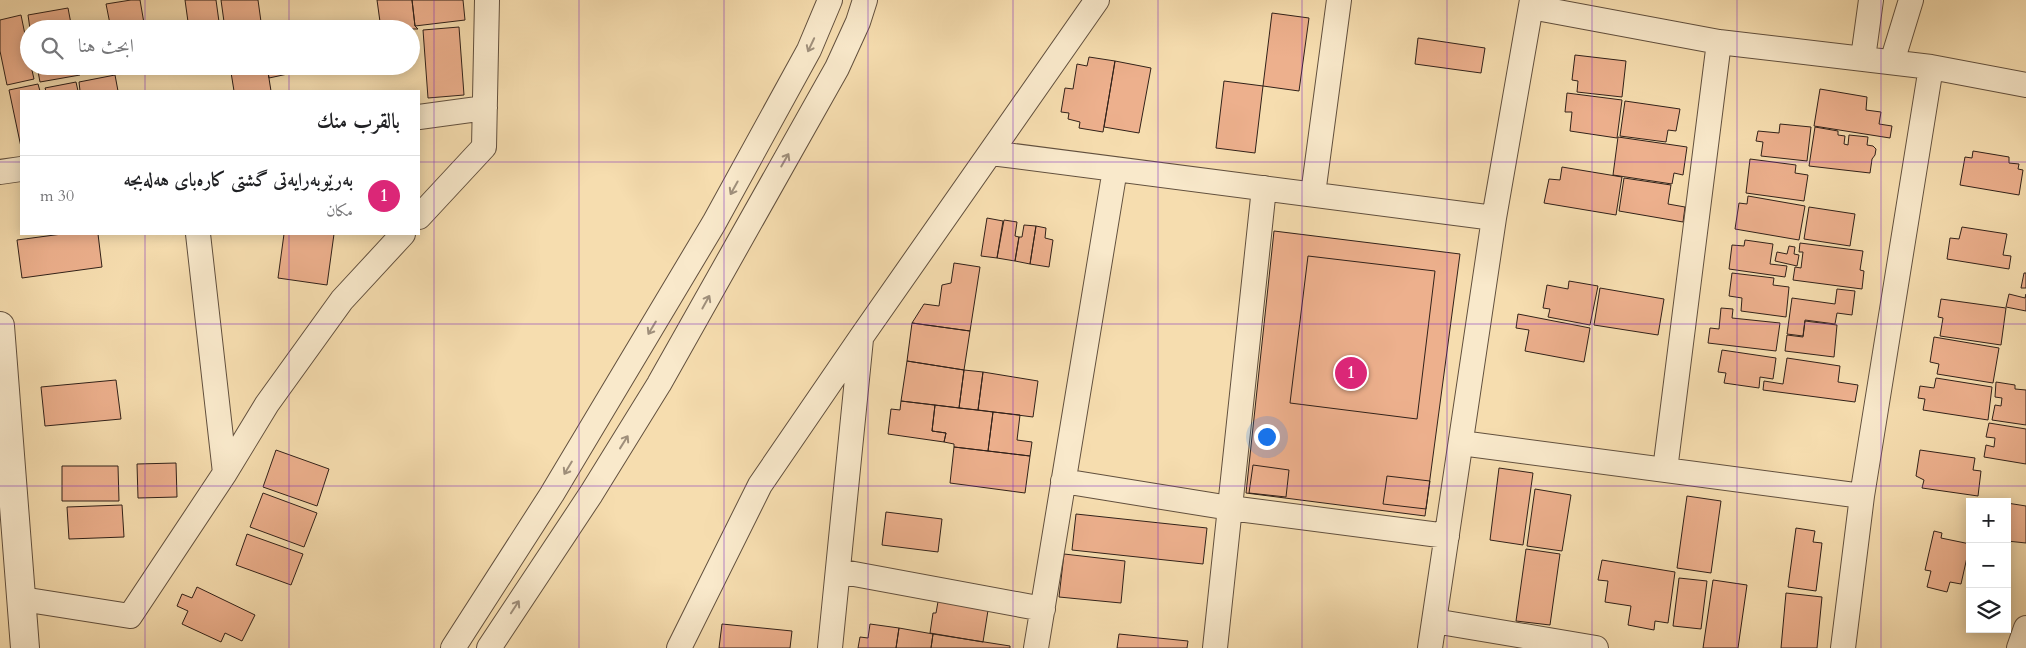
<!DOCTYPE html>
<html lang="ar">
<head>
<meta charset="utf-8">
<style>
  body { margin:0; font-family:Cardo,Amiri,serif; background:#f6f6f6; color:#202124; direction:rtl }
  .controls { position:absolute; right:15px; bottom:15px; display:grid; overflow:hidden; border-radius:0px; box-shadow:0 2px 12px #0003 }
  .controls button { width:45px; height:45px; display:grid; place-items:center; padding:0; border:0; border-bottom:1px solid #e0e0e0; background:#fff; color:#202124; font:25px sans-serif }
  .you { position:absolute; left:1266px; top:436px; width:18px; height:18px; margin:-12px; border:4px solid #fff; border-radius:50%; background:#1a73e8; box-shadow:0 0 0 8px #1a73e833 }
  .badge { display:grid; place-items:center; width:32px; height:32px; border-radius:50%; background:#db2777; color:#fff; font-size:16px; font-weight:700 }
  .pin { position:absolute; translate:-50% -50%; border:2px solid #fff; box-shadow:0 1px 5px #0006 }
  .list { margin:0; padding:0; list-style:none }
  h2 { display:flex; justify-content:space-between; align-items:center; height:65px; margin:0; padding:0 20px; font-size:21px }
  h2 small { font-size:16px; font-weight:400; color:#757577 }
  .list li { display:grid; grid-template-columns:32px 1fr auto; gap:15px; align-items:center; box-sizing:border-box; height:80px; padding:0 20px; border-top:1px solid #e0e0e0 }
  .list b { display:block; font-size:19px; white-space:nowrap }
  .list p { margin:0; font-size:16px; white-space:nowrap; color:#757577 }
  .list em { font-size:16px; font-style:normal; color:#757577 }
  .icon { flex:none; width:28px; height:28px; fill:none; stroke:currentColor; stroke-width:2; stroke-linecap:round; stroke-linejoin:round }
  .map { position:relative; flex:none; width:2026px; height:648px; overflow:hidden; direction:ltr }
  .search { position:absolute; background:#fff; box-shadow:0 2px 12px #0003; left:20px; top:20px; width:400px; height:55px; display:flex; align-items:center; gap:12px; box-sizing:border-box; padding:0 18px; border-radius:28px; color:#757577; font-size:19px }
  .panel { position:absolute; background:#fff; box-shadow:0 2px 12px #0003; left:20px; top:90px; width:400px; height:145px; border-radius:0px; direction:rtl }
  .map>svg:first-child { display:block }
</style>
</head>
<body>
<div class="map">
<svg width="2026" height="648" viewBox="0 0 2026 648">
  <rect width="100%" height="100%" fill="#f6ddaf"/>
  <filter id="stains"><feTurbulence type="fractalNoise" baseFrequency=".004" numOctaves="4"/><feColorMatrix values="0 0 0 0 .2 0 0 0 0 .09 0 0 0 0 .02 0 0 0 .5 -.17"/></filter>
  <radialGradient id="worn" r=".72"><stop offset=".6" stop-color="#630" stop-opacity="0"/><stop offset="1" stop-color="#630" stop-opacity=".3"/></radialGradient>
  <path fill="#edb08d" stroke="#312119" d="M131,0H140L145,29H111L106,4Z
    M185,0H216L220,29H189Z
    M221,0H258L262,29H225Z
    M377,0H412L415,26L418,29H381Z
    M412,0H463L465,20L415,26Z
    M68,8L72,29H30L28,15Z
    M1272,13L1309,18L1299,91L1263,86Z
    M21,15L29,54V66H31L34,79L7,85L0,51V20Z
    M459,27L464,95L428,98L423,30Z
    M1418,38L1485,48L1481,73L1415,64Z
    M1575,55L1626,61L1622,97L1577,92L1578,81L1572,80Z
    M1089,57L1115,61L1103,132L1079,128L1080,122L1068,119L1069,113L1061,112L1065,88L1073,89L1077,64L1087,66Z
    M1115,61L1151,68L1139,133L1104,127Z
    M37,66H79L80,75L40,82Z
    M118,66H152V68L119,74Z
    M230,66H267L271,91H234Z
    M267,66H296L297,72L269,78Z
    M115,75L118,91H80L79,82Z
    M1224,81L1263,86L1255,153L1216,148Z
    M76,82L78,91H46L45,88Z
    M38,84L40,91H21V147L9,90Z
    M1820,89L1867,97L1866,110L1881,112L1879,124L1892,126L1890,138L1814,126Z
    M1567,93L1622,100L1617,138L1570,131L1572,112H1565Z
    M1625,101L1680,109L1676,131L1668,130L1666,142L1620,136Z
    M1780,124L1811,127L1807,161L1761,156L1763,142L1756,141L1758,131L1779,133Z
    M1815,127L1838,131V135L1845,136L1844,144L1848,145L1849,135L1868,137L1867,145L1873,146L1876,149L1875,155L1872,159L1870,173L1809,166Z
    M1618,137L1687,147L1683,175L1674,173L1672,184L1613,175Z
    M1973,151L2009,157V163L2019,164L2018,169L2023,170L2019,195L1960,185L1965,157L1972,158Z
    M1750,159L1796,165L1795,173L1808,175L1804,201L1746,193Z
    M1562,167L1622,177L1616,215L1544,203L1549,179L1560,180Z
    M1624,178L1671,185L1668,204L1685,207L1683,222L1619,211Z
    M1748,196L1805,206L1799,240L1735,229L1739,203L1747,204Z
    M1809,207L1855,214L1850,246L1804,239Z
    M987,218L1003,221L997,258L981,256Z
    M1004,220L1017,222L1015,236L1019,237L1015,261L997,258Z
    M1024,225L1036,226L1030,264L1015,261L1019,237H1022Z
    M1036,226L1046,228L1045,238L1053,240L1049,267L1030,264Z
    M1962,227L2007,234L2003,255L2011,256L2009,269L1947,259L1950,238L1959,239Z
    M1274,231L1460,254L1425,516L1246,493Z
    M62,234H98L102,267L22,278L17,240Z
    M284,234H334L327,285L278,278Z
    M1745,240L1773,244L1770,264L1787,266L1785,277L1729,269L1732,245L1744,246Z
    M1800,243L1863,251L1860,270L1864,271L1862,289L1793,280L1795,267L1801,268L1803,252H1799Z
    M1789,246L1795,247L1794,254L1799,255L1797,266L1775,261L1777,252L1787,254Z
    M1308,256L1435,271L1417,419L1290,403Z
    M954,263L980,267L970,331L912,323L924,304L939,306L942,285L951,283Z
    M1732,273L1774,278L1773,285L1789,287L1786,317L1741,311L1742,298L1729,296Z
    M2024,273H2026V288H2021Z
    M1569,281L1598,286L1590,325L1548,317L1550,309L1543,308L1547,285L1568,289Z
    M1600,288L1664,299L1658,335L1594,325Z
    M1837,289L1855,291L1852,315L1837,313L1835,324L1805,320L1803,336L1787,334L1792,298L1835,304Z
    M2009,294L2025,298L2026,294V311L2006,307Z
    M1941,299L2006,308L2001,345L1940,336L1943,318L1938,317Z
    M1721,308L1733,309L1732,318L1780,323L1776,351L1708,343L1710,328L1719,329Z
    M1518,314L1590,328L1584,362L1525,351L1529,330L1516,328Z
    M1805,321L1837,325L1834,357L1785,351L1787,335L1803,337Z
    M912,323L970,331L964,370L907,361Z
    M1934,337L1999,348L1993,383L1937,374L1939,364L1930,362Z
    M1722,350L1776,358L1773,379L1760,377L1759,388L1724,383L1726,373L1718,372Z
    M1787,358L1840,366L1838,382L1858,385L1855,402L1763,390L1764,381L1783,384Z
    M907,361L964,370L959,408L901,401Z
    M964,370L983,372L978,410L959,408Z
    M983,372L1038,381L1033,417L978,410Z
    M1936,378L1992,387L1988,420L1923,410L1925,399L1918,398L1920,386L1934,388Z
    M116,380L121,419L45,426L41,387Z
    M1996,382L2015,385V389L2026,390V425L1992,420L1995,405L2001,406L2002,398L1995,397Z
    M901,401L935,405L932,431L946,433L944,442L888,434L891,409L900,410Z
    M935,405L993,412L988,451L954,447V444L944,442L946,433L932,431Z
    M993,412L1020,415L1017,440L1032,442L1030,456L988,451Z
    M1989,423L2026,429V464L1984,457L1986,445L1994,447L1995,438L1986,437Z
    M954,447L1030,456L1025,493L950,483Z
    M276,450L329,469L317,506L263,487Z
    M1920,450L1975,458L1973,470L1981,471L1978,496L1922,488L1924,480L1916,476Z
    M176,463L177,497L138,498L137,464Z
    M1253,465L1289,470L1286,497L1249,493Z
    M62,466H118L119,501H62Z
    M1499,468L1533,473L1523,545L1490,540Z
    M1387,476L1430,481L1426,509L1383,504Z
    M1535,489L1571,495L1562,551L1527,546Z
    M263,493L317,513L304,547L250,527Z
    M1687,496L1721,501L1711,573L1677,568Z
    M2007,503L2026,506V543L2007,541Z
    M122,505L124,537L69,539L67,507Z
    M886,512L942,519L938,552L882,545Z
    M1076,514L1207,528L1203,564L1072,550Z
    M1796,528L1815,531L1813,542L1822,543L1816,591L1788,587Z
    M1934,531L1942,533L1941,538L1970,544L1961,584L1950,582L1947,592L1927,587L1931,571L1925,570Z
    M247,534L303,554L291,585L236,565Z
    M1526,549L1560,554L1550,625L1516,621Z
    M1064,554L1125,561L1121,603L1059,597Z
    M1602,560L1675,572L1668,623L1655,621L1654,630L1628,625L1631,606L1605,602L1608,581L1598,580Z
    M1679,578L1707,581L1701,629L1673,626Z
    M1713,580L1747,585L1738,648H1703Z
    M197,587L255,615L242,641L225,633L221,642L182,624L188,611L177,606L182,594L192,598Z
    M1786,593L1822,597L1817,648H1781Z
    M939,596L989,604L983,642L930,633L933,613H936Z
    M722,624L792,631L790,648H719Z
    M870,624L899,628L896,648H858L860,637L868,638Z
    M899,628L933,634L931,648H896Z
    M933,634L1010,646V648H931Z
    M1119,634L1188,641L1187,648H1117Z"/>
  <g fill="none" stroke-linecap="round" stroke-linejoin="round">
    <defs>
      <path id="minor" d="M1531,7L1719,42L1931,67L2026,85
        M1863,58L1871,0
        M1892,62L1911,0
        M419,117L485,108
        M991,153L1494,218
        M0,172L21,169
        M1313,194L1339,0
        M419,217L484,147L487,0
        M198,234L225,473
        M1461,443L1862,496
        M1665,470L1719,42
        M1063,481L1230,508L1447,536
        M838,571L1043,609
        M22,599L130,616L225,473L267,404L342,300L403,234
        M1434,621L1596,648
        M453,648L552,494L714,223L809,50L830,0
        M489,648L591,494L659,384L837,68L858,22L865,0
        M679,648L760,485L862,336L1097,0
        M830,648L861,339
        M1036,648L1115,169
        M1215,648L1264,188
        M1430,648L1494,218L1532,0
        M1843,648L1862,496L1931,67
        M2019,648L2026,628"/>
      <path id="tertiary" d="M0,326L25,648"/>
    </defs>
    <use href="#minor" stroke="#62503e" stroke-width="26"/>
    <use href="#tertiary" stroke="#62503e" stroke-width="30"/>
    <use href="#minor" stroke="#f9e9cb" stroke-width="24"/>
    <use href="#tertiary" stroke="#f9e9cb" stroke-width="28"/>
  </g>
  <defs><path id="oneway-shaft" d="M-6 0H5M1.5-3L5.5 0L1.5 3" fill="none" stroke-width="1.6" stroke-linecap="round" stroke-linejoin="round" transform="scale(1.25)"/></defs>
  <g stroke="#9f8f7b">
    <use href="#oneway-shaft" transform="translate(811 45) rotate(115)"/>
    <use href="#oneway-shaft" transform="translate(785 160) rotate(-60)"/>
    <use href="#oneway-shaft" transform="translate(734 188) rotate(119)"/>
    <use href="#oneway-shaft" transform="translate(706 302) rotate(-61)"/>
    <use href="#oneway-shaft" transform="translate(652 328) rotate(121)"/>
    <use href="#oneway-shaft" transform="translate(624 442) rotate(-58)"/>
    <use href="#oneway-shaft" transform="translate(568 468) rotate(121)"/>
    <use href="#oneway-shaft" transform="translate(515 607) rotate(-57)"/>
  </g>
  <path fill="none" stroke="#7b2cbf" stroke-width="1" stroke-opacity="0.55" d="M145,0V29M289,0V29M434,0V648M579,0V648M724,0V648M868,0V648M1013,0V648M1158,0V648M1302,0V648M1447,0V648M1592,0V648M1737,0V648M1881,0V648M145,66V91M289,66V91M0,162H21M419,162H2026M145,234V648M289,234V648M0,324H2026M0,486H2026"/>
  <rect width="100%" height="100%" filter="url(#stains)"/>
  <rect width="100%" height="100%" fill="url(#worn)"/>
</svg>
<div class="controls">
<button>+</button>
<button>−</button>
<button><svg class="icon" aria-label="layers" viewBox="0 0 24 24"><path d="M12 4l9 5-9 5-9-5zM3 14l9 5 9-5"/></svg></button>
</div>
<div class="you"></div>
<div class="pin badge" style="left:1351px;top:373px">1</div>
<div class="search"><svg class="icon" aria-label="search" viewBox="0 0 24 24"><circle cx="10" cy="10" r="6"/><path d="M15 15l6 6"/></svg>ابحث هنا</div>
<section class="panel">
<h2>بالقرب منك<small></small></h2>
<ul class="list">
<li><span class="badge">1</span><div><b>بەرێوبەرایەتی گشتی کارەبای هەلەبجە</b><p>مكان</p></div><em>30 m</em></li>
</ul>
</section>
</div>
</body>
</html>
